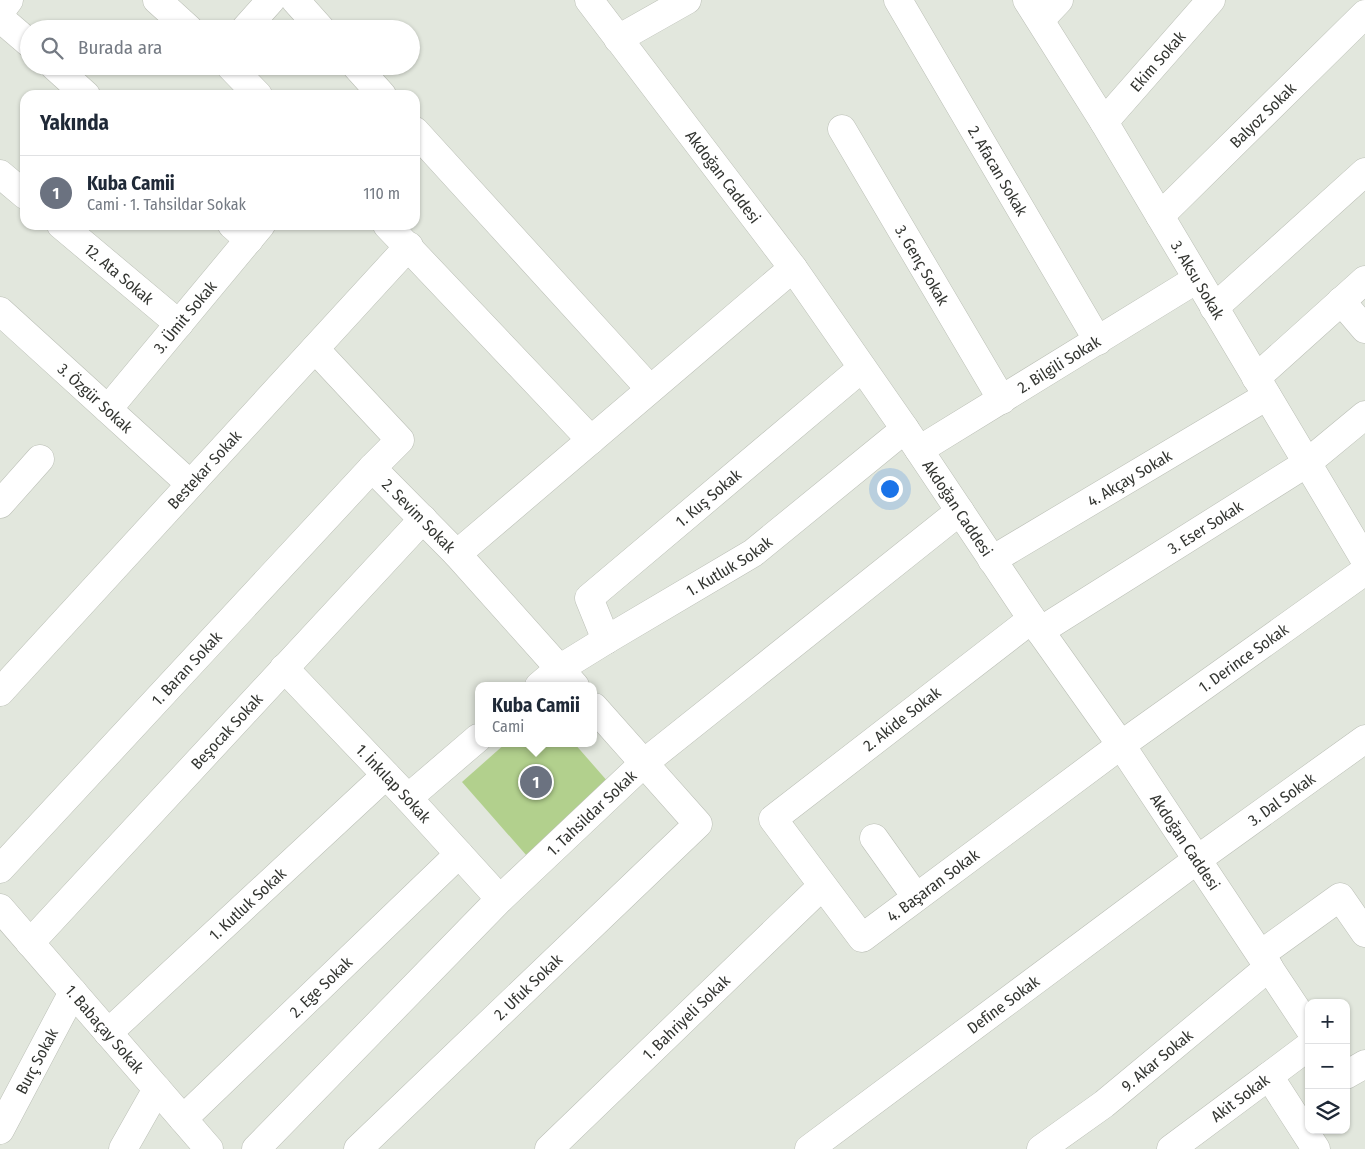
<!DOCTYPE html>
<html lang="tr">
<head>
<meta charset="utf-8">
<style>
  body { margin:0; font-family:"Fira Sans Condensed",sans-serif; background:#f2f2f3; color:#1f2937 }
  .controls { position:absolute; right:15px; bottom:15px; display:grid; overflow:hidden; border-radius:10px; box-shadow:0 1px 4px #0004 }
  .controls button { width:45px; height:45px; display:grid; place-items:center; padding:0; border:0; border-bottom:1px solid #e0e1e3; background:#fff; color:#1f2937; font:25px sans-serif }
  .you { position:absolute; left:889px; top:488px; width:18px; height:18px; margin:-12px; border:4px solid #fff; border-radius:50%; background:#1a73e8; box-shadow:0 0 0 8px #1a73e833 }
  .badge { display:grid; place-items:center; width:32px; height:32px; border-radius:50%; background:#b45309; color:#fff; font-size:16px; font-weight:700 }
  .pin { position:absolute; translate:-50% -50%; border:2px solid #fff; box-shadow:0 1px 5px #0006 }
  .popup { position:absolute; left:475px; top:682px; width:122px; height:65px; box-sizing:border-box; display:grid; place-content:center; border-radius:10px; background:#fff; filter:drop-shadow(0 1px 4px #0005); font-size:16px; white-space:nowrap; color:#747a83 }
  .popup b { font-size:19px; color:#1f2937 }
  .popup::after { content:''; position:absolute; left:50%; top:100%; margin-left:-10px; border:10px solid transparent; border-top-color:#fff }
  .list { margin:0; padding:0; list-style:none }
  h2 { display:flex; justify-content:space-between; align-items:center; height:65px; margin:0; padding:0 20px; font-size:21px }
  h2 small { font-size:16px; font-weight:400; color:#747a83 }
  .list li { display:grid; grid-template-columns:32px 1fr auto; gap:15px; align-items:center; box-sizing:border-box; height:75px; padding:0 20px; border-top:1px solid #e0e1e3 }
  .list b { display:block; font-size:19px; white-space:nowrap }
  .list p { margin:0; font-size:16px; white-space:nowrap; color:#747a83 }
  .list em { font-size:16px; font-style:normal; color:#747a83 }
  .icon { flex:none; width:28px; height:28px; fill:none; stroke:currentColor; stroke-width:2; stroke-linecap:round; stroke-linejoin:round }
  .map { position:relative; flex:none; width:1365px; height:1149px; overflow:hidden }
  .search { position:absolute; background:#fff; box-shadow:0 1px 4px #0004; left:20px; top:20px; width:400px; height:55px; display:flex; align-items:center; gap:12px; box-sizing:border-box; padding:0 18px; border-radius:28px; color:#747a83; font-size:19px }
  .panel { position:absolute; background:#fff; box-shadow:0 1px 4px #0004; left:20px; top:90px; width:400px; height:140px; border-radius:15px }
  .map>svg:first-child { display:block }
</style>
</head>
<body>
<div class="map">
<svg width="1365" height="1149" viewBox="0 0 1365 1149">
  <rect width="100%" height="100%" fill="#e2e7dd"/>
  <path fill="#b2d08d" d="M506,743H574L609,783L527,856L462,782Z"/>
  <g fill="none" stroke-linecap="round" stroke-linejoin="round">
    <defs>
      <g id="street">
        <path d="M157,0L189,29"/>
        <path d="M295,0L321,29"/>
        <path id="s1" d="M898,0L1098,341"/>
        <path id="s2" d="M1027,0L1104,122L1365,560"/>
        <path d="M0,18L29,43"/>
        <path d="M1041,19L1059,0"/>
        <path d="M245,29L271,0"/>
        <path d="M618,39L687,0"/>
        <path d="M54,66L86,95"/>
        <path d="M230,66L258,95"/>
        <path d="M356,66L382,95"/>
        <path id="s3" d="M1104,122L1211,0"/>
        <path id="s4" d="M842,129L1002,400"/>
        <path d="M415,131L650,389"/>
        <path d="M0,174L25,195"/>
        <path id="s5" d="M1160,216L1365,14"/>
        <path id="s6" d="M61,225L179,324"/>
        <path d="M232,225L249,240"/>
        <path d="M387,225L591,440"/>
        <path d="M1341,301L1365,329"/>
        <path d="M1214,308L1365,172"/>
        <path id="s7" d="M0,311L190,484"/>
        <path id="s8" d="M315,349L400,440L372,468L457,554L575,686"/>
        <path d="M1256,378L1365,280"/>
        <path id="s9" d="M108,409L261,225"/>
        <path id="s10" d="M919,450L1197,279"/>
        <path d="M0,504L40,459"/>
        <path d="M457,554L793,268"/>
        <path id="s11" d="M992,560L1267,396"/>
        <path id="s12" d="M1032,619L773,819L862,938L1121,745L1365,571"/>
        <path id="s13" d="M1040,631L1307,463L1365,415"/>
        <path id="s14" d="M606,640L589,598L862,368"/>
        <path id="s15" d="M284,668L408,798L500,899"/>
        <path id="s16" d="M539,686L559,669L606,640L753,553L905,429"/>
        <path id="s17" d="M0,692L409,246"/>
        <path d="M408,798L478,738"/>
        <path d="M874,838L916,897"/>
        <path id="s18" d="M0,869L372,468"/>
        <path id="s19" d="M0,908L209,1149"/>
        <path id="s20" d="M30,943L423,519"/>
        <path d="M1261,954L1340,897L1365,933"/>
        <path id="s21" d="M108,1033L386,775"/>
        <path d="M1346,1075L1365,1064"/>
        <path id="s22" d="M183,1119L459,854"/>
        <path id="s23" d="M0,1130L73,992"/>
        <path d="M123,1149L157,1089"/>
        <path id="s24" d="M256,1149L500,899L644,763L960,511"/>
        <path id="s25" d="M358,1149L698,824L594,707"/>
        <path id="s26" d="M549,1149L822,886"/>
        <path id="s27" d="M809,1149L1198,859L1365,739"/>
        <path id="s28" d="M1041,1149L1104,1104L1269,967"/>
        <path id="s29" d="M1171,1149L1269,1076"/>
      </g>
      <g id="secondary">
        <path id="s30" d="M589,0L793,268L905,429L1040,631L1121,745L1309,1028"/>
        <path d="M0,12L9,0"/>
        <path d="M1309,1046L1269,1076L1316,1149"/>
      </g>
    </defs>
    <use href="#street" stroke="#bbbfb6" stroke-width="29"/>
    <use href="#secondary" stroke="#bbbfb6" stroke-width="29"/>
    <use href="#street" stroke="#fff" stroke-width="28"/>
    <use href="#secondary" stroke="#fff" stroke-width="28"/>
  </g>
  <g text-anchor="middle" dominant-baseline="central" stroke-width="4.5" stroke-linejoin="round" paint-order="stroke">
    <g font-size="16" fill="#333531" stroke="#fff">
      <text stroke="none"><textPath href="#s3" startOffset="81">Ekim Sokak</textPath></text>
      <text stroke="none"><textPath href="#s5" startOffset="144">Balyoz Sokak</textPath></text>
      <text stroke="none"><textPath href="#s1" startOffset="198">2. Afacan Sokak</textPath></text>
      <text stroke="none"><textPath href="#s30" startOffset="222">Akdoğan Caddesi</textPath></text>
      <text stroke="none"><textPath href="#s4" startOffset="158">3. Genç Sokak</textPath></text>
      <text stroke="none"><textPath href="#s6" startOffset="76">12. Ata Sokak</textPath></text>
      <text stroke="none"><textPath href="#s2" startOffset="328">3. Aksu Sokak</textPath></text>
      <text stroke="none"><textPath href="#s9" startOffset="120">3. Ümit Sokak</textPath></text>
      <text stroke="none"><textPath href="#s10" startOffset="164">2. Bilgili Sokak</textPath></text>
      <text stroke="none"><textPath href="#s7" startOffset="129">3. Özgür Sokak</textPath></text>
      <text stroke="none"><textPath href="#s17" startOffset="302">Bestekar Sokak</textPath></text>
      <text stroke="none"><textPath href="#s11" startOffset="160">4. Akçay Sokak</textPath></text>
      <text stroke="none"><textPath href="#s14" startOffset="201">1. Kuş Sokak</textPath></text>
      <text stroke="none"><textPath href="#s30" startOffset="628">Akdoğan Caddesi</textPath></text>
      <text stroke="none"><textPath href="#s8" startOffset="231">2. Sevim Sokak</textPath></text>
      <text stroke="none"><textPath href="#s13" startOffset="195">3. Eser Sokak</textPath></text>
      <text stroke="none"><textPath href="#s16" startOffset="225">1. Kutluk Sokak</textPath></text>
      <text stroke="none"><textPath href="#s12" startOffset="949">1. Derince Sokak</textPath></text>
      <text stroke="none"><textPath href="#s18" startOffset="274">1. Baran Sokak</textPath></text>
      <text transform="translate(902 719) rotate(-38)">2. Akide Sokak</text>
      <text stroke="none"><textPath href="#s20" startOffset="289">Beşocak Sokak</textPath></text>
      <text stroke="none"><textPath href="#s15" startOffset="159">1. İnkılap Sokak</textPath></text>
      <text stroke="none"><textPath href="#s27" startOffset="588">3. Dal Sokak</textPath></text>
      <text stroke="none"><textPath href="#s24" startOffset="475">1. Tahsildar Sokak</textPath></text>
      <text stroke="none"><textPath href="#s30" startOffset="1032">Akdoğan Caddesi</textPath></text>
      <text stroke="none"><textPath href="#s12" startOffset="564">4. Başaran Sokak</textPath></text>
      <text stroke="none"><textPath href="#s21" startOffset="190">1. Kutluk Sokak</textPath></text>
      <text stroke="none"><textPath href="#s22" startOffset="191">2. Ege Sokak</textPath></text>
      <text stroke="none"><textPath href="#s25" startOffset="235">2. Ufuk Sokak</textPath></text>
      <text stroke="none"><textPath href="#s27" startOffset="242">Define Sokak</textPath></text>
      <text stroke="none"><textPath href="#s26" startOffset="190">1. Bahriyeli Sokak</textPath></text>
      <text stroke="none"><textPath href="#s19" startOffset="160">1. Babaçay Sokak</textPath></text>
      <text stroke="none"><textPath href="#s28" startOffset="146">9. Akar Sokak</textPath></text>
      <text stroke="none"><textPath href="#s23" startOffset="78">Burç Sokak</textPath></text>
      <text stroke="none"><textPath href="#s29" startOffset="86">Akit Sokak</textPath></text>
    </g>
  </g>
</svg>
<div class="controls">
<button>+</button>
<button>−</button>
<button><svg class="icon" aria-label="layers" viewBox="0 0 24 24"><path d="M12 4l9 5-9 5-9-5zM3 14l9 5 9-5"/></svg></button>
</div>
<div class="you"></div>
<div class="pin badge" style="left:536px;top:782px;background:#6b7280">1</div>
<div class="popup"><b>Kuba Camii</b>Cami</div>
<div class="search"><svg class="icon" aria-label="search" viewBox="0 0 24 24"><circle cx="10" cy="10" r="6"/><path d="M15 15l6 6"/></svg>Burada ara</div>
<section class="panel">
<h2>Yakında<small></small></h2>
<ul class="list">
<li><span class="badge" style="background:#6b7280">1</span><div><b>Kuba Camii</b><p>Cami · 1. Tahsildar Sokak</p></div><em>110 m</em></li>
</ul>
</section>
</div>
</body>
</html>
